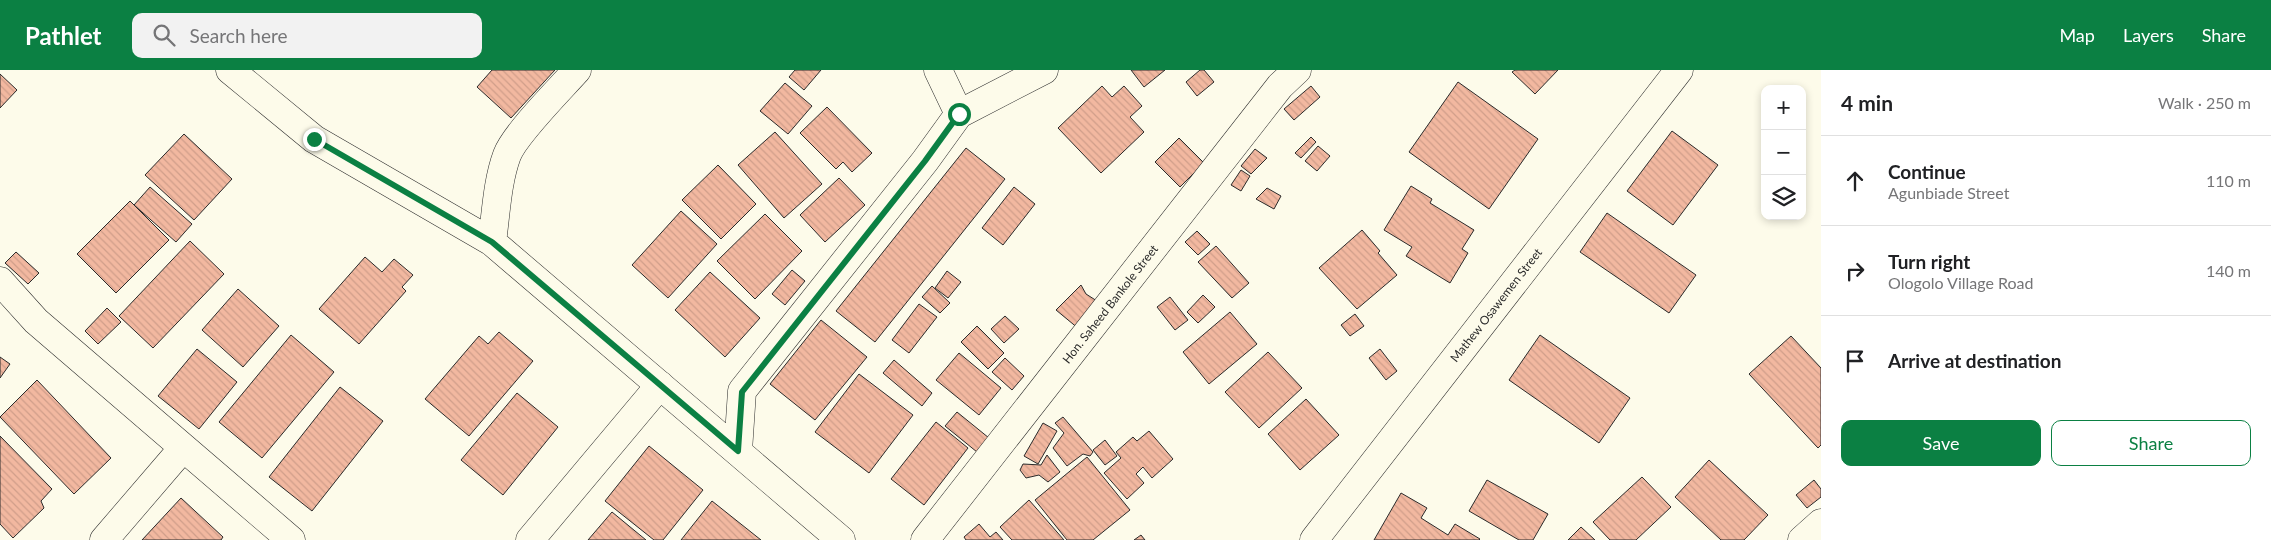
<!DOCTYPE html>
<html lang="en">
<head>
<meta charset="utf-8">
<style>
  body { margin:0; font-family:Lato,sans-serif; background:#f2f2f2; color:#202124 }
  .controls { position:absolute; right:15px; top:15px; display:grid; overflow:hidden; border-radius:10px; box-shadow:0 2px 8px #0003 }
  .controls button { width:45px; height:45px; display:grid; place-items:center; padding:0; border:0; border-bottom:1px solid #e0e0e0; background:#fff; color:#202124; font:25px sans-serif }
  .stop { position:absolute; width:15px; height:15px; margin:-11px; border:4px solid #0b8043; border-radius:50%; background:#fff }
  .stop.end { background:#0b8043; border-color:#fff; box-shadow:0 1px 5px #0008 }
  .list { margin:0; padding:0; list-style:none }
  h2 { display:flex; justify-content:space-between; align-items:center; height:65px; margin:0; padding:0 20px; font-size:21px }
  h2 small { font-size:16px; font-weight:400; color:#757577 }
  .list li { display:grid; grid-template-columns:32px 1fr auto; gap:15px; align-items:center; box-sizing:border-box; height:90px; padding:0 20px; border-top:1px solid #e0e0e0 }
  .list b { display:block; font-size:19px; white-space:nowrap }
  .list p { margin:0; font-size:16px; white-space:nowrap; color:#757577 }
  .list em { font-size:16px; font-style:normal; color:#757577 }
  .actions { display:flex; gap:10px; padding:15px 20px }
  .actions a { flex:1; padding:11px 0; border:1px solid #0b8043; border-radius:10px; text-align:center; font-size:18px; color:#0b8043 }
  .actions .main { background:#0b8043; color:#fff }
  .icon { flex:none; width:28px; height:28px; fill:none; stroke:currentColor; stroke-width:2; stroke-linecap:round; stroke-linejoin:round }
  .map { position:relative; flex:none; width:1821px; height:470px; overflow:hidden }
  header { display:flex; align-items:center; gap:30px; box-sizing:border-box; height:70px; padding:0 25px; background:#0b8043; color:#fff }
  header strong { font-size:24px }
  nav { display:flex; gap:28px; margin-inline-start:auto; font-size:18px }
  .search { width:350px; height:45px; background:#f2f2f2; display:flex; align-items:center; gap:12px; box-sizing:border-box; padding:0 18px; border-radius:10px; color:#757577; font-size:19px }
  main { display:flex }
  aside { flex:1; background:#fff }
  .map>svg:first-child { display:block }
</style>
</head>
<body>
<header>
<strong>Pathlet</strong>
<div class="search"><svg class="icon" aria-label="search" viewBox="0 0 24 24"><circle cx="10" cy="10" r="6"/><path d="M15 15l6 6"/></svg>Search here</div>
<nav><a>Map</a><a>Layers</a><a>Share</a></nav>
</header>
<main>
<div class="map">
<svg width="1821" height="470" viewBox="0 0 1821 470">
  <defs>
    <pattern id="building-back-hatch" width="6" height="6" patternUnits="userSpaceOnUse" patternTransform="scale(1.25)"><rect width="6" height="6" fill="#f2b8a0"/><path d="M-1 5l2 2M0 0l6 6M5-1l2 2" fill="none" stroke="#d09e8a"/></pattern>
  </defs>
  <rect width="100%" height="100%" fill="#fdfbea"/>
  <path fill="url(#building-back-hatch)" stroke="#2b2b2b" d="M492,0H555L511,48L477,17Z
    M795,0H821L804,20L789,7Z
    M1131,0H1165L1144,17Z
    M1200,0H1204L1214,12L1197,26L1186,12Z
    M1515,0H1558L1535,24L1512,2Z
    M0,4L17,20L0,38Z
    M1458,12L1538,69L1489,139L1409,82Z
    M785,13L812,36L788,64L760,41Z
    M1102,16L1112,27L1124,16L1142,36L1130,47L1144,62L1101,103L1058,58Z
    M1311,16L1320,27L1294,50L1284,39Z
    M827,37L872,83L852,102L843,92L836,99L800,63Z
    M1672,61L1718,95L1673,155L1627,121Z
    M775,62L822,114L784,148L738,95Z
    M184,64L232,109L194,150L145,105Z
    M1311,67L1316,72L1301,88L1295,83Z
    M1179,68L1204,93L1180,117L1155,92Z
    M1318,76L1330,86L1317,101L1305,91Z
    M966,78L1005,109L875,272L836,241Z
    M1255,79L1267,88L1251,104L1241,96Z
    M718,95L756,134L721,169L682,130Z
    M1241,100L1250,106L1241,121L1231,115Z
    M839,108L865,135L825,172L800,145Z
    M1411,116L1432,129L1430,133L1474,160L1462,179L1468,183L1450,213L1406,186L1412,177L1384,160Z
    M150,117L192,154L176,172L134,135Z
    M1014,117L1035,134L1003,175L982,158Z
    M1267,118L1281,126L1274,139L1256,129Z
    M130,131L169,170L116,223L77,184Z
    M681,141L717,174L668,228L632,195Z
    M1607,143L1696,205L1669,243L1580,182Z
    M765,144L802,181L755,229L717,191Z
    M1362,160L1380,181L1378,183L1397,205L1357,239L1319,198Z
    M1197,161L1210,174L1198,185L1185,172Z
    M190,171L224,204L153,278L119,246Z
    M1216,176L1249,213L1232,228L1198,192Z
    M16,182L39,203L28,214L5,193Z
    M365,187L382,202L394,189L413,205L402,217L406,221L359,274L319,239Z
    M792,200L805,211L785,235L772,224Z
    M947,201L961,212L948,228L935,218Z
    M710,202L760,248L725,287L675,240Z
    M1081,215L1086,224L1097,231L1079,259L1056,240Z
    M932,216L950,233L940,243L922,227Z
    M238,219L279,256L243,297L202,260Z
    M1203,225L1215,237L1198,253L1187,242Z
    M1170,227L1188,250L1175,260L1157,237Z
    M919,234L937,247L909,283L892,270Z
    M107,238L121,252L98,274L85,261Z
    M1230,242L1257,274L1209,314L1183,282Z
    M1355,244L1364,256L1350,266L1341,255Z
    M1005,246L1019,259L1004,273L991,259Z
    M821,250L867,287L815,350L770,314Z
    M977,256L1004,283L988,299L961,272Z
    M499,262L533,291L469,366L425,329L479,266L488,274Z
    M291,265L334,302L262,388L219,352Z
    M1540,265L1630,328L1599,373L1509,310Z
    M1791,266L1821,298V375L1818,378L1749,304Z
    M197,279L237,312L199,359L158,326Z
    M1380,279L1397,301L1386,310L1369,288Z
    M1268,282L1302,318L1259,358L1225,322Z
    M959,283L1001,318L979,345L936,310Z
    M0,287L10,294L0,308Z
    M1005,288L1024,306L1012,320L992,302Z
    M894,290L932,323L922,336L883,303Z
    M859,304L913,345L869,403L815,362Z
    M37,310L111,388L74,424L0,347Z
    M340,317L383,351L312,441L269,407Z
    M517,323L558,357L503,425L461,390Z
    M1306,329L1339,365L1300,400L1268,364Z
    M957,342L989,368L977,382L945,356Z
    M1063,347L1093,382L1090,386L1083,384L1067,396L1053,378L1064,363L1055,353Z
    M936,352L968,378L924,435L891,409Z
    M1043,353L1057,361L1038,394L1024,386Z
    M1149,361L1173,389L1152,408L1143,397L1136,404L1144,413L1127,429L1104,403L1121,388L1116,382L1133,367L1137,371Z
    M0,366L52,419L41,431L44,438L13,468L0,454Z
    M1105,370L1117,386L1105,395L1093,380Z
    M649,376L703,420L663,470H654L605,431Z
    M1047,385L1060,402L1048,412L1039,405L1026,408L1020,400L1023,394L1041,395Z
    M1087,387L1130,440L1093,470H1067L1035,430Z
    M1709,390L1768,445L1744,470H1721L1675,427Z
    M1642,407L1671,437L1636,470H1610L1593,452Z
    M1487,410L1548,444L1533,470H1519L1469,441Z
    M1814,410L1821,419V427L1807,438L1796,425Z
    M1401,423L1427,438L1421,448L1448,465L1455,454L1480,469L1479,470H1374Z
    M181,428L223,467L221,470H142Z
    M1029,430L1064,470H1012L1000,457Z
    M712,431L761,470H681Z
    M612,442L646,470H588Z
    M979,454L990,467L996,462L1003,470H966L964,467Z
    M1581,457L1595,470H1568Z
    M1141,465L1145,470H1134Z"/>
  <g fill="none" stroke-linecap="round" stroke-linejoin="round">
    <defs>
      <path id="minor" d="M230,0L314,69L492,172L841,470
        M959,44L1044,0
        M492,172C496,144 497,112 507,85C515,64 560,19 577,0
        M0,211L36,251L291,470
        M738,381L742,321L925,91L959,44L938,0
        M104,470L183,378
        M530,470L660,315
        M925,470L1280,16L1297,0
        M1314,470L1679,0
        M1802,470L1821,453"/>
    </defs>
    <use href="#minor" stroke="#2b2b2b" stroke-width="29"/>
    <use href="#minor" stroke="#fdfbea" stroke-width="28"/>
  </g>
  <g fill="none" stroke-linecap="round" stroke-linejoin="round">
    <path stroke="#0b8043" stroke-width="6" d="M314,69L492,172L738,381L742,322L925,91L959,44"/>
  </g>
  <g text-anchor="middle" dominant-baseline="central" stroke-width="4" stroke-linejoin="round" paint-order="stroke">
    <g font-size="12" fill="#2b2b2b" stroke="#fdfbea">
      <text transform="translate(1110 234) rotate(-52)">Hon. Saheed Bankole Street</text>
      <text transform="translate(1496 235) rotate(-52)">Mathew Osawemen Street</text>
    </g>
  </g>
</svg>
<div class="controls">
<button>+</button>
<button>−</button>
<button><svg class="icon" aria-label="layers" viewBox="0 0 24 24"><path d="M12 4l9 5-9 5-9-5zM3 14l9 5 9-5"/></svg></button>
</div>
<div class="stop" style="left:959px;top:44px"></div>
<div class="stop end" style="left:314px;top:69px"></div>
</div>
<aside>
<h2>4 min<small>Walk · 250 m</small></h2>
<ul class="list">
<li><svg class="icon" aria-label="ahead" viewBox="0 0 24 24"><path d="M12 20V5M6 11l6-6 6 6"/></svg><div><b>Continue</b><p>Agunbiade Street</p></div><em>110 m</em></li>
<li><svg class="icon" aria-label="right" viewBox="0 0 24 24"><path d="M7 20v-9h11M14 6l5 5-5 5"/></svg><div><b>Turn right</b><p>Ologolo Village Road</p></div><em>140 m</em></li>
<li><svg class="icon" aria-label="arrive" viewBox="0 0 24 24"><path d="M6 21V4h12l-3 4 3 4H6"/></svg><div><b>Arrive at destination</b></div></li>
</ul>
<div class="actions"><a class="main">Save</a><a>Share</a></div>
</aside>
</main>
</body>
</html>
